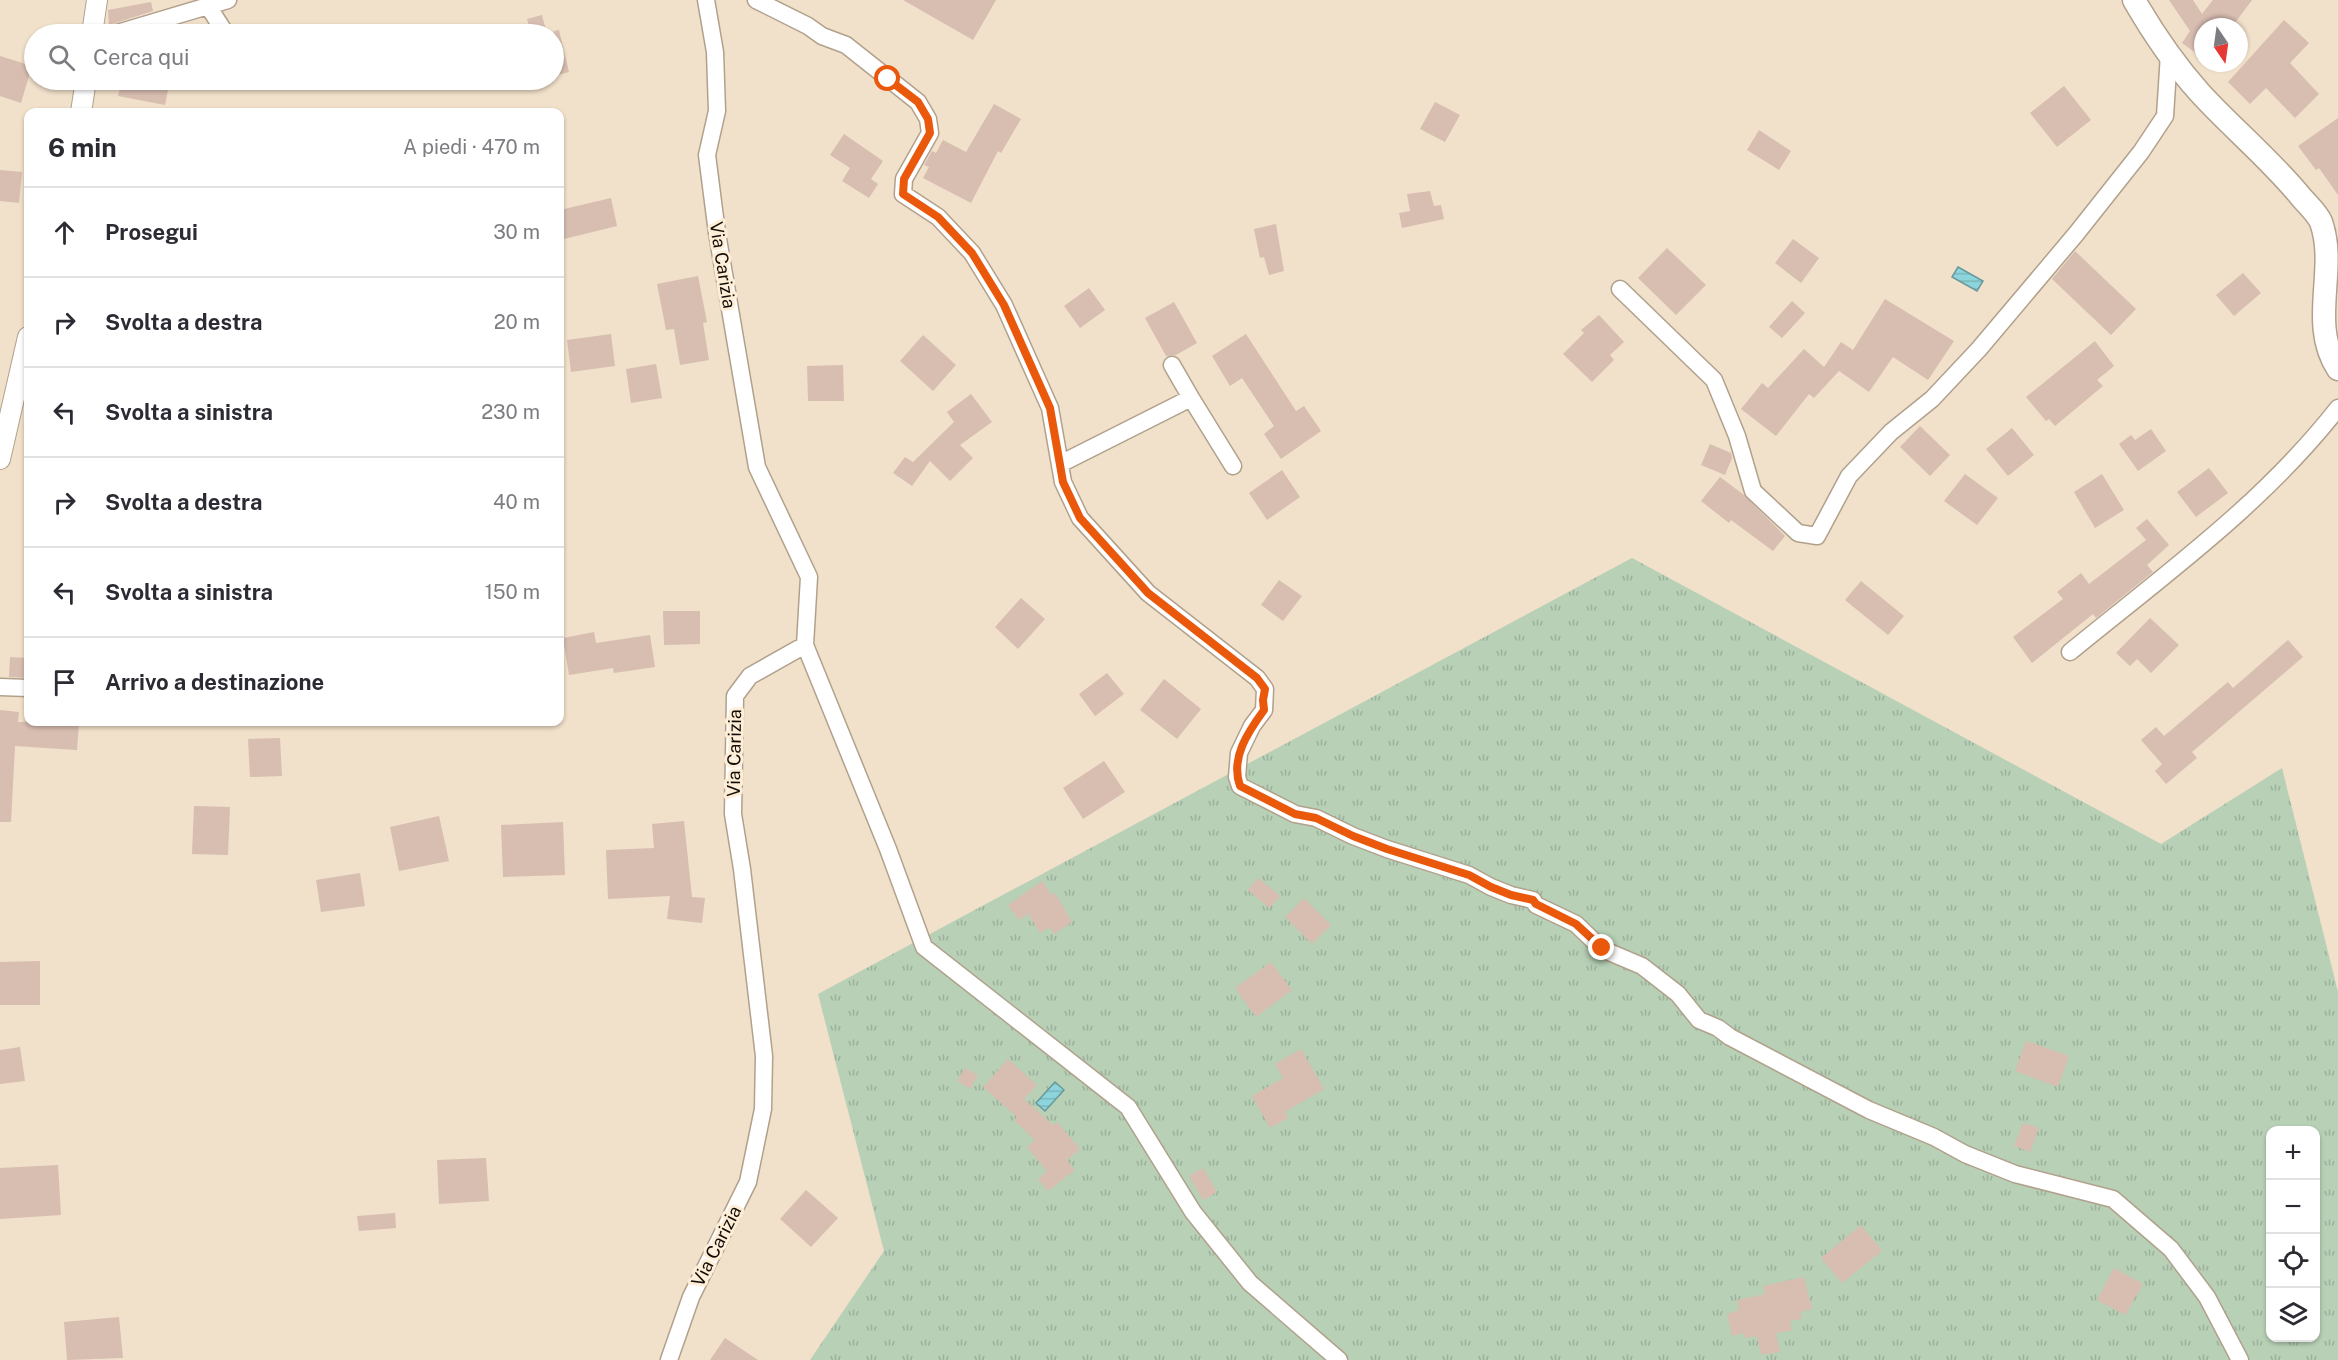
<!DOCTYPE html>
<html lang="it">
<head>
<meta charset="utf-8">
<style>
  body { margin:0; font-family:"Public Sans",sans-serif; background:#f7f7f7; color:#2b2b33 }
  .controls { position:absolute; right:18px; bottom:18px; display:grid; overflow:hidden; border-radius:12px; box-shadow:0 2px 4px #0004 }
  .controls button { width:54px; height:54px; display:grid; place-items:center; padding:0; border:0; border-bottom:2px solid #e1e1e2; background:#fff; color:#2b2b33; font:30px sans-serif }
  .compass { position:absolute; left:2194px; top:18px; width:54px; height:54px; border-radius:50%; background:#fff; box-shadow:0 2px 4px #0004; rotate:167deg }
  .stop { position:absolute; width:18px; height:18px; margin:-14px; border:4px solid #ea580c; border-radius:50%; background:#fff }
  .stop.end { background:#ea580c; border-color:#fff; box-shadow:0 2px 6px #0008 }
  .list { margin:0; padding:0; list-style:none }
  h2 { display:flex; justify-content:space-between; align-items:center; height:78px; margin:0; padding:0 24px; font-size:26px }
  h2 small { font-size:20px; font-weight:400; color:#7c7c81 }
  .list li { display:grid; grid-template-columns:39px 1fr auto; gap:18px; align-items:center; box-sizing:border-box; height:90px; padding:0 24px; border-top:2px solid #e1e1e2 }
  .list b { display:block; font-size:22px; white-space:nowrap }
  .list em { font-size:20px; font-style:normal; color:#7c7c81 }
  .icon { flex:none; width:33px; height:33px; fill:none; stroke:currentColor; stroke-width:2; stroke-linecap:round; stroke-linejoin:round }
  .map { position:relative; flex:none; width:2338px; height:1360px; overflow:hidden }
  .search { position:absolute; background:#fff; box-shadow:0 2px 4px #0004; left:24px; top:24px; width:540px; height:66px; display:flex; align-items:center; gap:15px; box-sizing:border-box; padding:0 21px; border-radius:33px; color:#7c7c81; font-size:22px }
  .panel { position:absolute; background:#fff; box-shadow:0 2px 4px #0004; left:24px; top:108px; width:540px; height:618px; border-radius:12px }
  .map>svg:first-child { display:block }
</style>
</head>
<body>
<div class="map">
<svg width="2338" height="1360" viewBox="0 0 2338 1360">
  <defs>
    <pattern id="grass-tufts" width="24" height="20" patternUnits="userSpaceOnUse" patternTransform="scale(1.5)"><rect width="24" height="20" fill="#b7d0b6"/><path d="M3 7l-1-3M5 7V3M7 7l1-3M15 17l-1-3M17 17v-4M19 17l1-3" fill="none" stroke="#9cb19b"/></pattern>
    <pattern id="water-rules" width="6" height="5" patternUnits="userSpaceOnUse" patternTransform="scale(1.5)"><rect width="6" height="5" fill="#8dd5dc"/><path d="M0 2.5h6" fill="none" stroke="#79b6bb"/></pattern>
  </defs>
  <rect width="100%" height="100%" fill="#f1e0ca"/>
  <path fill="url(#grass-tufts)" fill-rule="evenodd" d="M1632,558L2161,844L2282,768L2338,992V1360H810L884,1251L818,994ZM2270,1130H2316V1338H2270Z"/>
  <path fill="url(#water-rules)" stroke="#68989c" stroke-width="1.5" d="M1958,267L1983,281L1977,291L1952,277Z
    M1055,1082L1064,1090L1045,1111L1036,1103Z"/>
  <path fill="#d8bdb1" d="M903,0H996L973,40Z
    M2169,0H2193L2202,14L2213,0H2252L2232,27H2203V58L2182,43L2190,31Z
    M151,2L153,11L109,25L108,10Z
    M542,15L547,34H531L527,19Z
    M2284,20L2309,43L2290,63L2319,94L2295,118L2266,88L2250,104L2228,82Z
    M559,30L569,72L554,76V31Z
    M0,56L32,66L21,103L0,96Z
    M122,80H170L165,105L118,96Z
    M2064,86L2091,120L2057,147L2030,113Z
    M1435,102L1460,115L1445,142L1420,129Z
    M994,104L1021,119L1001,153L998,151L971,203L923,178L929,167L924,165L932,151L936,153L943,140L966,152Z
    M2338,118V195L2319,168L2316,170L2298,146Z
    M1759,130L1791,151L1779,170L1747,150Z
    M844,134L883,161L871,179L878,184L869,198L842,181L850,168L830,155Z
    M0,170L22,172L19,203L0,201Z
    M1430,191L1434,206L1441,205L1444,219L1402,228L1399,213L1410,211L1407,194Z
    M611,198L617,226L564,239L560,210Z
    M1276,224L1284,271L1269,275L1264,257L1260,258L1254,229Z
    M1793,239L1819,258L1801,283L1775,263Z
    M1667,248L1706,285L1676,315L1638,278Z
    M2075,251L2136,309L2111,335L2052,279Z
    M2243,273L2261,293L2234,316L2216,295Z
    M698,276L707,322L703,323L709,360L680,365L674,329L666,330L657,284Z
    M1089,288L1105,310L1080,328L1064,306Z
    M1885,299L1954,341L1928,380L1893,357L1869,392L1839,371L1814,398L1809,394L1776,436L1741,409L1762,383L1768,388L1804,349L1824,367L1841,342L1853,350Z
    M1792,301L1805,313L1782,338L1769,327Z
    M1174,302L1197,343L1176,355L1166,356L1145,318Z
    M1599,315L1624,342L1610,355L1614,360L1592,382L1563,354L1584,333L1581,330Z
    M611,334L615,366L571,372L567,340Z
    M1246,334L1296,411L1304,406L1321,431L1281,459L1264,434L1274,426L1242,378L1230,386L1212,356Z
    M923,335L956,365L933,391L900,361Z
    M2095,341L2114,366L2097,380L2103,386L2055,426L2049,419L2046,421L2026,397Z
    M656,364L662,398L631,403L626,369Z
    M843,365L844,401H808L807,366Z
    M971,394L992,422L960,445L973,458L950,481L930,461L912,486L893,473L905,457L913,462L954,422L947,412Z
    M1920,426L1950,455L1930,476L1900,447Z
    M2012,428L2034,455L2008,476L1986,449Z
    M2151,429L2166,451L2138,471L2119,444L2131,435L2135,440Z
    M1710,444L1731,453L1732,458L1725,475L1701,465Z
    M2209,468L2228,493L2196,517L2177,492Z
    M1282,470L1300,497L1267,520L1249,493Z
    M1965,474L1998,498L1977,525L1944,501Z
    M2102,474L2124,510L2095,528L2074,492Z
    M1720,477L1744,495L1785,536L1773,551L1731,520L1729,523L1701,501Z
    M2147,519L2169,545L2147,565L2153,572L2096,618L2093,614L2032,663L2013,637L2063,599L2057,592L2081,573L2089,584L2146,540L2136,528Z
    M1279,580L1302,596L1283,621L1261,605Z
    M1861,581L1904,616L1888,635L1845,600Z
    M1021,598L1045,619L1018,649L995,627Z
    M663,611H700V644L664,645Z
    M2150,618L2179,645L2151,673L2137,659L2130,666L2116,653Z
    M594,632L596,643L650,635L655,667L614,673L613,668L569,675L563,638Z
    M2288,640L2303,657L2192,752L2197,758L2166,784L2155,771L2162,764L2141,740L2156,727L2164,736L2228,682L2233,688Z
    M10,657L28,658V678L9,677Z
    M1107,673L1124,694L1095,716L1079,694Z
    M1164,679L1201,709L1177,739L1140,710Z
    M0,710L19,712L18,722H79L77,750L15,746L11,822H0Z
    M280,738L282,776L250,777L248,739Z
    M1104,761L1125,792L1083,819L1063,788Z
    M194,806L230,807L228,855L192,854Z
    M439,816L449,861L399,871L390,827Z
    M684,821L692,897L705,898L702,923L667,919L670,896L608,899L606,850L654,848L652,824Z
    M563,822L565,875L503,877L501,825Z
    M360,873L365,906L321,912L316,880Z
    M1258,878L1280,896L1269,908L1248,890Z
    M1042,881L1052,895L1055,893L1072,922L1054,934L1050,927L1040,933L1028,914L1019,920L1008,905Z
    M1304,898L1331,925L1312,944L1285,917Z
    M40,961V1005H0V962Z
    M1271,962L1292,990L1256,1017L1235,988Z
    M2026,1041L2069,1056L2058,1087L2015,1071Z
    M20,1047L25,1081L0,1084V1050Z
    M1301,1049L1324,1089L1285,1112L1288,1118L1270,1128L1252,1096L1283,1078L1275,1064Z
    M1008,1059L1037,1085L1024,1099L1053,1125L1057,1122L1080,1149L1067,1160L1075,1170L1048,1191L1038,1179L1047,1171L1027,1147L1035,1140L1014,1120L1017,1117L983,1087Z
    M965,1068L978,1075L970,1089L957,1081Z
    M2023,1123L2039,1128L2030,1152L2014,1146Z
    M486,1158L489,1201L439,1204L437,1160Z
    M58,1165L61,1215L0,1219V1168Z
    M1203,1168L1217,1192L1203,1200L1189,1176Z
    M806,1190L838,1218L811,1247L780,1219Z
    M395,1213L396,1228L359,1231L357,1216Z
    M1861,1225L1882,1251L1842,1283L1821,1258Z
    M2114,1268L2143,1284L2125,1315L2097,1300Z
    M1804,1277L1812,1309L1800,1312L1802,1319L1790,1321L1792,1330L1776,1333L1780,1352L1761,1355L1757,1336L1745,1338L1744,1333L1732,1336L1727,1314L1739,1310L1737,1300L1765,1294L1763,1286Z
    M119,1317L123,1358L67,1360L64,1322Z
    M725,1338L758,1360H710Z"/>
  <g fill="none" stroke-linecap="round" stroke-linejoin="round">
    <defs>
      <path id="minor" d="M756,0L808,26L822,36L846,45L918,102L928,119L930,133L904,179L903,194L938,217L972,253L1004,305L1050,408L1063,482L1080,518L1148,593L1257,678L1265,689L1264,710L1252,726L1239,753L1237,777L1240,786L1295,814L1316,818L1353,836L1387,849L1469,875L1491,887L1511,895L1533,900L1536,905L1576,924L1602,949L1642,966L1678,994L1699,1020L1718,1028L1730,1037L1869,1110L1934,1137L1965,1154L2015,1174L2113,1199L2171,1249L2207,1297L2240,1360
        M208,6L226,34
        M114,34L228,0
        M1620,289L1714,380L1737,436L1753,491L1798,533L1817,536L1849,476L1891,432L1932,399L1979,349L2076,234L2141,152L2165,116L2169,54
        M1172,365L1191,398
        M1060,464L1191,398L1233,466
        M805,645L888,849L924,947L1128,1107L1193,1212L1250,1283L1339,1360
        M2070,652C2164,575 2263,504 2338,408
        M0,687L28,688
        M669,1360L691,1297L748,1182L763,1109L764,1056L742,869L733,814L735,696L750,676L805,645L809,577L757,467L717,233L707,155L717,111L715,52L706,0"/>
      <path id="tertiary" d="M92,34L97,0
        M81,112L86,80
        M0,459L28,337"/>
      <path id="secondary" d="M2134,0C2153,33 2174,64 2200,93C2233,129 2270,159 2301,197C2307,204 2317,213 2321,222C2338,270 2308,323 2338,369"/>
    </defs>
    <use href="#minor" stroke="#b1a18c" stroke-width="19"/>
    <use href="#tertiary" stroke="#b1a18c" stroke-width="22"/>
    <use href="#secondary" stroke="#b1a18c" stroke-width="25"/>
    <use href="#minor" stroke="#fff" stroke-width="16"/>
    <use href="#tertiary" stroke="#fff" stroke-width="20"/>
    <use href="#secondary" stroke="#fff" stroke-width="22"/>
  </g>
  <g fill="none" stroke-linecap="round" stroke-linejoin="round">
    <path stroke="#ea580c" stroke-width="8" d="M888,79L918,102L928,119L930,133L904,179L903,194L938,217L972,253L1004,305L1050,408L1063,482L1080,518L1148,593L1257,678L1265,689L1263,700L1264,710C1248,732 1230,758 1240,786L1295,814L1316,818L1353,836L1387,849L1469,875L1491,887L1511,895L1533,900L1536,904L1576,924L1602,948"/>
  </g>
  <g text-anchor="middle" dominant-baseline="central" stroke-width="6" stroke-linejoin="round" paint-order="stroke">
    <g font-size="18" fill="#100b05" stroke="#feeed7">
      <text transform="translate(723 265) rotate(81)">Via Carizia</text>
      <text transform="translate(734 753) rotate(-89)">Via Carizia</text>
      <text transform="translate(716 1246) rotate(-63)">Via Carizia</text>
    </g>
  </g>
</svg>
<div class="controls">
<button>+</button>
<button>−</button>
<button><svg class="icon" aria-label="locate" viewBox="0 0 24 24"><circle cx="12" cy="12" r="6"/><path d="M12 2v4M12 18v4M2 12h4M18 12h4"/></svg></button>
<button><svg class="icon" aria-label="layers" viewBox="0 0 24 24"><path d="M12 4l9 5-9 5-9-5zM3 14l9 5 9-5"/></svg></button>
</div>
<svg class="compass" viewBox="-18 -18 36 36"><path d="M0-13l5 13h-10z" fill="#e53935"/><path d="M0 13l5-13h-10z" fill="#7c7c81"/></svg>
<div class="stop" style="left:888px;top:79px"></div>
<div class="stop end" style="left:1602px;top:948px"></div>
<div class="search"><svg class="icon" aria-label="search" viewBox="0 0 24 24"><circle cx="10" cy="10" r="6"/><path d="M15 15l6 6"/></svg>Cerca qui</div>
<section class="panel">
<h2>6 min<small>A piedi · 470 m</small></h2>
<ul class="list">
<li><svg class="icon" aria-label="ahead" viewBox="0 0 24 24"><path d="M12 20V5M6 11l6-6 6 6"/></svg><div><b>Prosegui</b></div><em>30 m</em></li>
<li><svg class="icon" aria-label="right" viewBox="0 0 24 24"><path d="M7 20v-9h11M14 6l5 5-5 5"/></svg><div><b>Svolta a destra</b></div><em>20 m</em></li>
<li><svg class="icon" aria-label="left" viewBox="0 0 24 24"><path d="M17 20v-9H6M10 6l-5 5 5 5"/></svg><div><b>Svolta a sinistra</b></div><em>230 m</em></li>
<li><svg class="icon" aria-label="right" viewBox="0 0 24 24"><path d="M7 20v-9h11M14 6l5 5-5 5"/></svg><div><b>Svolta a destra</b></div><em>40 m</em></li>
<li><svg class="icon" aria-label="left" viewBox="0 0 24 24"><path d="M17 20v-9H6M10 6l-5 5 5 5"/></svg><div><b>Svolta a sinistra</b></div><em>150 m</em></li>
<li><svg class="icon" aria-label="arrive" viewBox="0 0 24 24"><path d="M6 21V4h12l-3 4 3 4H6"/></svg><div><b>Arrivo a destinazione</b></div></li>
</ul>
</section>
</div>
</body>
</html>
